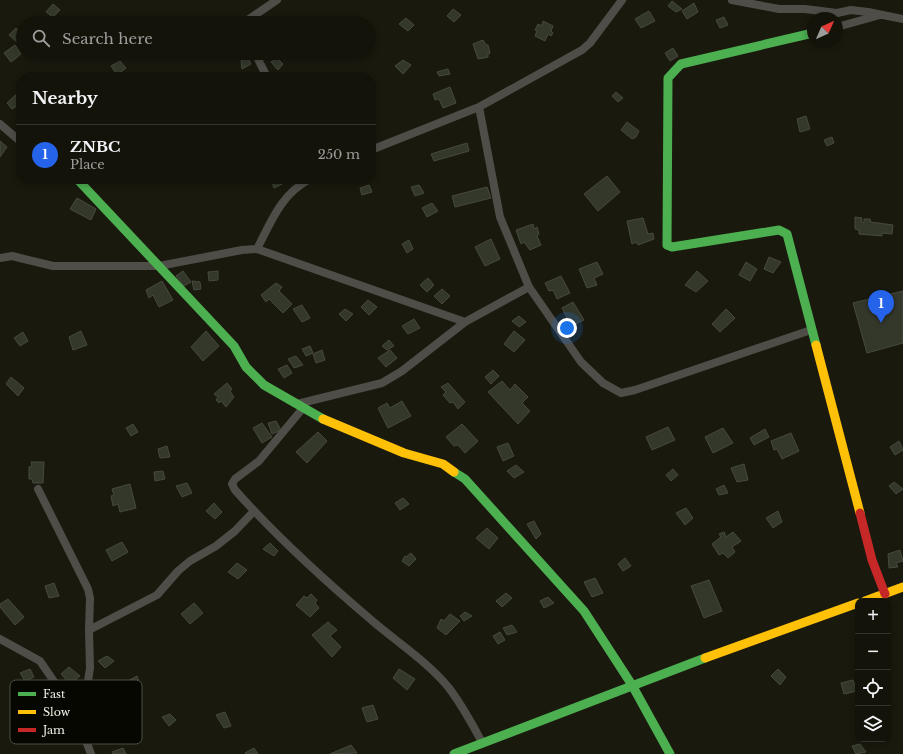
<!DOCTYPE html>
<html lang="en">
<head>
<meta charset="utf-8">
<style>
  body { margin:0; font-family:"Libre Baskerville",serif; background:#212018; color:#f1f3f6 }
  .controls { position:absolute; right:12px; bottom:12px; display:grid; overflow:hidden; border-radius:8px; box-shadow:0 2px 6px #0003 }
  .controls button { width:36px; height:36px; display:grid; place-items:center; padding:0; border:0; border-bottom:1px solid #33322b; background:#14130a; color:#f1f3f6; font:20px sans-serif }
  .compass { position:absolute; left:807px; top:12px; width:36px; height:36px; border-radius:50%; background:#14130a; box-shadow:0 2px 6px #0003; rotate:45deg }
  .you { position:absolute; left:567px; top:328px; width:14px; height:14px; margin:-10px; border:3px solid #fff; border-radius:50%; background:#1a73e8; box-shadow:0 0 0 6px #1a73e833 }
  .badge { display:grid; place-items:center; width:26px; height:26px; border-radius:50%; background:#2563eb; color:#fff; font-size:13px; font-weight:700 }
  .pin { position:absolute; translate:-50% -33px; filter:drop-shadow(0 1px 2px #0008) }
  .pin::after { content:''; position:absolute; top:21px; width:14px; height:12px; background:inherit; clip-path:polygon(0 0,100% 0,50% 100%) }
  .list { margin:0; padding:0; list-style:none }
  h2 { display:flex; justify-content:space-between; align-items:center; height:52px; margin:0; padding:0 16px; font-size:17px }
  h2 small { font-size:13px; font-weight:400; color:#9d9e9c }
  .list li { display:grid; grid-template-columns:26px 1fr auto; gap:12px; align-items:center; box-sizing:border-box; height:60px; padding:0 16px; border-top:1px solid #33322b }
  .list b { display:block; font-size:15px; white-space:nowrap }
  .list p { margin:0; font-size:13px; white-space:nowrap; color:#9d9e9c }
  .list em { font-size:13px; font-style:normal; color:#9d9e9c }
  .icon { flex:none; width:22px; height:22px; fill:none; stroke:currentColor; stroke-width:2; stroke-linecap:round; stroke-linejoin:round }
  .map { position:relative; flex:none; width:903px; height:754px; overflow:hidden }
  .search { position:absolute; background:#14130a; box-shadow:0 2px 6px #0003; left:16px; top:16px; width:360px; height:44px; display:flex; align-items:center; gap:10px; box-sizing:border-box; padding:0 14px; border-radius:22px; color:#9d9e9c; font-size:15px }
  .panel { position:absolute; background:#14130a; box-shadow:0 2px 6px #0003; left:16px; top:72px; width:360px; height:112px; border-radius:16px }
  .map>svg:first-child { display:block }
</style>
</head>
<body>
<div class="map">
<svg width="903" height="754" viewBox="0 0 903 754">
  <rect width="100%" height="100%" fill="#1a190e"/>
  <path fill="#34382b" stroke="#47493f" d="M672,1L682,9L676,12L668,6Z
    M694,3L698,12L687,19L682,11Z
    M53,4L60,10L53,17L46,12Z
    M453,9L461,15L454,22L447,16Z
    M649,11L655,21L641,28L635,19Z
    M724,17L728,25L720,28L716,20Z
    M406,18L414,25L408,31L399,24Z
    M543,21L553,26L551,31L553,33L551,36L548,34L545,41L535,36L537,31L535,30L538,24L542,26Z
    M16,28L23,36L17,42L9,35Z
    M483,40L486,45H488L490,53L488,54V57L478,59L473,44Z
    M15,45L21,54L11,62L4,53Z
    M673,48L678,56L670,61L665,53Z
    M248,58L251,64L242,69L241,61Z
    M277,58L283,64L278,70L271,62Z
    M403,60L411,65L403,74L395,66Z
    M120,61L126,68L117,75L111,66Z
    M448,69L450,74L439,76L437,72Z
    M450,87L456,103L443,108L439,99L435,100L433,94Z
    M21,90V110L17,106L12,109L7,103Z
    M616,92L623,98L618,102L612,96Z
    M806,116L810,129L800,132L797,119Z
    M627,122L639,131L636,137L632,139L621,130Z
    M832,137L834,143L827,146L824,140Z
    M0,141L7,147L0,157Z
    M467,143L469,151L434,161L431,154Z
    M607,176L620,192L598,211L584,194Z
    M271,179H289L290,180L274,188Z
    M369,185L372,192L362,195L360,188Z
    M419,185L424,193L415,196L411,187Z
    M487,187L491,198L455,207L452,196Z
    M77,198L96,209L91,220L70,209Z
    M432,203L438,211L427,217L422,208Z
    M855,217L862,218L861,222H864V219H870L871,222L893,225L892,234L882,233V236L859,234V230L855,229Z
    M643,218L648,234L653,233L654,239L638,245L636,242L632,244L627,221Z
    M533,224L534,229L537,227L539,234L537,236L541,245L530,250L524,242L521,244L516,230Z
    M491,239L500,259L485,266L475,247Z
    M409,240L413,249L407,253L402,244Z
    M769,257L781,262L773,273L764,269Z
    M597,262L603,274L594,278L597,285L587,288L579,269Z
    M746,262L757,269L750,281L739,275Z
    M183,271L191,282L184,286L176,276Z
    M218,271V280L209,281L208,272Z
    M697,271L708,281L696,292L685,285Z
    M561,276L570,293L557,299L553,290L549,291L545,283Z
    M428,278L434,285L427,292L420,285Z
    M162,281L173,300L159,307L153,295L149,298L146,290Z
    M192,281L200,282L201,289L194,290Z
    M276,283L282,287L279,291L292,304L283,313L269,299L266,302L261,295Z
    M442,289L450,296L442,304L434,296Z
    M903,291V343L867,353L853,303Z
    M368,300L377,307L369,315L361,307Z
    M573,302L584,320L571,326L562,308Z
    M302,305L310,318L302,322L293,309Z
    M345,309L353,314L346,321L339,314Z
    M726,309L735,318L720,332L712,324Z
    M519,316L526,322L519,327L512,321Z
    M414,319L420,328L408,334L402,326Z
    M81,331L87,345L73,350L69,337Z
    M206,331L219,346L203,361L191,347Z
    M514,331L525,340L514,352L504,344Z
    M23,332L28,341L20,346L14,338Z
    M389,340L394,346L387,350L382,346Z
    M310,346L313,353L306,356L302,349Z
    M322,350L325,360L316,363L313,354Z
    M390,350L397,358L386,367L378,358Z
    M296,356L303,365L294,368L288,359Z
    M287,365L292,373L284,378L278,369Z
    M493,370L499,376L491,384L485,377Z
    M11,377L24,388L18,396L6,384Z
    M502,381L510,390L515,384L528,397L522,403L530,411L518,424L488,392Z
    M227,383L232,389L230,391L234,397L226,407L221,401L219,403L216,400L218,397L214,394Z
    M448,383L465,402L458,409L453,402L450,403L443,395L446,392L441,387Z
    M402,401L411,416L388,428L378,408L387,403L390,408Z
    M276,421L281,430L272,434L268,423Z
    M262,423L272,437L262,443L253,428Z
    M133,424L138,432L131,436L126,428Z
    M462,424L478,441L465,453L458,445L454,446L446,437Z
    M668,427L675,440L652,450L646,437Z
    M723,428L733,443L713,453L705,437Z
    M765,429L769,437L754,445L750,438Z
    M318,432L327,441L307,463L296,452Z
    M791,433L799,451L782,459L777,449L774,450L771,441Z
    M899,441L903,450L895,455L890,447Z
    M508,443L514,456L503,461L497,447Z
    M167,446L170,457L160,458L158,449Z
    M31,462H44L43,483H33L32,479H29V467L32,466Z
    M744,464L748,480L737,482L731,468Z
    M516,465L524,472L514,478L507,471Z
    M673,469L678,475L671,481L666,475Z
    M163,471L165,479L155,481L154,472Z
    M894,482L903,489L896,494L889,486Z
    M187,483L192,493L182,497L176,486Z
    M130,484L136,508L120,512L118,504L113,506L111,496L114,495L112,489Z
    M724,485L728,493L719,495L716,489Z
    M403,498L409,504L400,510L395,503Z
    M214,503L222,512L215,519L206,511Z
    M686,508L693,518L685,525L676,513Z
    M778,511L782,522L773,528L766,518Z
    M534,521L541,534L536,539L527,524Z
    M487,528L498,538L489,549L476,538Z
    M724,532L726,537L733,532L741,541L732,547L735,552L728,558L723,553L719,555L712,544L721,537L719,534Z
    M122,542L128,552L112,561L106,550Z
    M270,543L278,551L274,556L263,549Z
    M900,550L903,561L896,563L898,567L889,568L888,554Z
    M411,553L416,559L409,566L402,561L405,556L406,557Z
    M625,558L631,566L623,571L618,564Z
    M237,563L247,570L238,579L228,572Z
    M595,578L603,593L592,597L584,582Z
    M709,580L722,611L704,618L691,586Z
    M54,583L59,596L49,598L45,586Z
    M506,593L512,598L502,607L496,601Z
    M311,594L317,600L315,603L319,608L310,617L296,605L304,596L307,598Z
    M548,597L554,603L544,608L540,601Z
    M8,599L24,617L15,625L0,607V604Z
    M194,603L203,613L190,624L181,614Z
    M465,612L472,616L464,621L460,616Z
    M450,614L460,621L446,635L437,628L441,619L444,621Z
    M328,622L337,630L330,636L341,647L332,657L312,635Z
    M512,625L517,632L507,635L503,628Z
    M500,632L505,640L498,644L493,636Z
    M107,656L114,661L105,668L98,661Z
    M69,667L80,676L70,684L61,674Z
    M30,669L34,677L25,681L20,673Z
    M399,669L415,679L407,690L393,678Z
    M778,669L786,677L780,685L771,676Z
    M137,676L140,684L133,689L128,681Z
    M853,680L857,691L844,694L841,683Z
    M373,705L378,719L367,722L362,708Z
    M225,712L231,726L224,728L216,715Z
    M170,714L176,720L169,726L162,717Z
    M860,744L866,752L856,754L852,746Z
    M351,745L357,753L330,754Z
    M123,748L126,754H113L112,752Z
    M254,748L258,754H246L245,753Z"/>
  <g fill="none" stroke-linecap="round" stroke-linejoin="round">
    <path stroke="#4e4d47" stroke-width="8" d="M622,0L590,43L582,50L479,107L500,217L529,287L581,362L603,383L621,393L635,390L811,330
      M732,0L779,9H805L837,13L851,10L868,12L903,19
      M243,23L277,0
      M837,27L880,15
      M255,53L267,77
      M0,124L21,142
      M371,150L479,107
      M257,249C271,222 281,194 310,179
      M0,258L12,256L53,266H159L242,250L257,249L465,322
      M297,404L382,383L402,371L465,322L529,287
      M303,408L259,461L235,479L232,484L235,490C276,536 322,578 369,618C395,641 427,661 449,688C462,705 472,724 482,742
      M38,489L88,589L90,598L89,630L90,668L87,688L75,712L91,754
      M89,630L157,595L178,571L190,561L216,546L235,531L254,511
      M0,639L40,661L75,712"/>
    <path stroke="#4caf50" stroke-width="9" d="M813,33L681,64L668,78L667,245L672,247L779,230L787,234L816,345
      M77,179L234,346L246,367L264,385L323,419
      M454,472L465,479L584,611L632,685L670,754
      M454,754L705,658"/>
    <path stroke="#ffc107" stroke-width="9" d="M816,345L860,513
      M323,419L404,453L443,464L454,472
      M865,601L903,587
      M705,658L858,603"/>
    <path stroke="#c62828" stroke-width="9" d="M860,513L872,560L885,594"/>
  </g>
  <rect x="10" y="680" width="132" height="64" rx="6" fill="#070702" stroke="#4d4d46" stroke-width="1"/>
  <rect x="18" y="692" width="18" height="4" fill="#4caf50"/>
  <rect x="18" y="710" width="18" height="4" fill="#ffc107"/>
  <rect x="18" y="728" width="18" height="4" fill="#c62828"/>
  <g font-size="11" fill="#f0f0e4">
    <text x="43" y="698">Fast</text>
    <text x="43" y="716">Slow</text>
    <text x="43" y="734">Jam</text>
  </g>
</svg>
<div class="controls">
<button>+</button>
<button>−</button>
<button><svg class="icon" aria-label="locate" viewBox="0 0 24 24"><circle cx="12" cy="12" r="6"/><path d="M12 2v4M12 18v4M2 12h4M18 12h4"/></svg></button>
<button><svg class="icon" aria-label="layers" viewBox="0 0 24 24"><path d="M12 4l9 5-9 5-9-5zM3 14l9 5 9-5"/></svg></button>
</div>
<svg class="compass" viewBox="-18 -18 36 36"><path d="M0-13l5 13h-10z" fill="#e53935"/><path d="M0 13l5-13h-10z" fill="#9d9e9c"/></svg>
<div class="you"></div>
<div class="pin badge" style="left:881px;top:323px">1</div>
<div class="search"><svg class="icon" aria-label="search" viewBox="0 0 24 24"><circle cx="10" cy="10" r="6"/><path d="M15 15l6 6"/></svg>Search here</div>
<section class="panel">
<h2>Nearby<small></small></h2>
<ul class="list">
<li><span class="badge">1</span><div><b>ZNBC</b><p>Place</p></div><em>250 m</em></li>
</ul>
</section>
</div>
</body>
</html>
